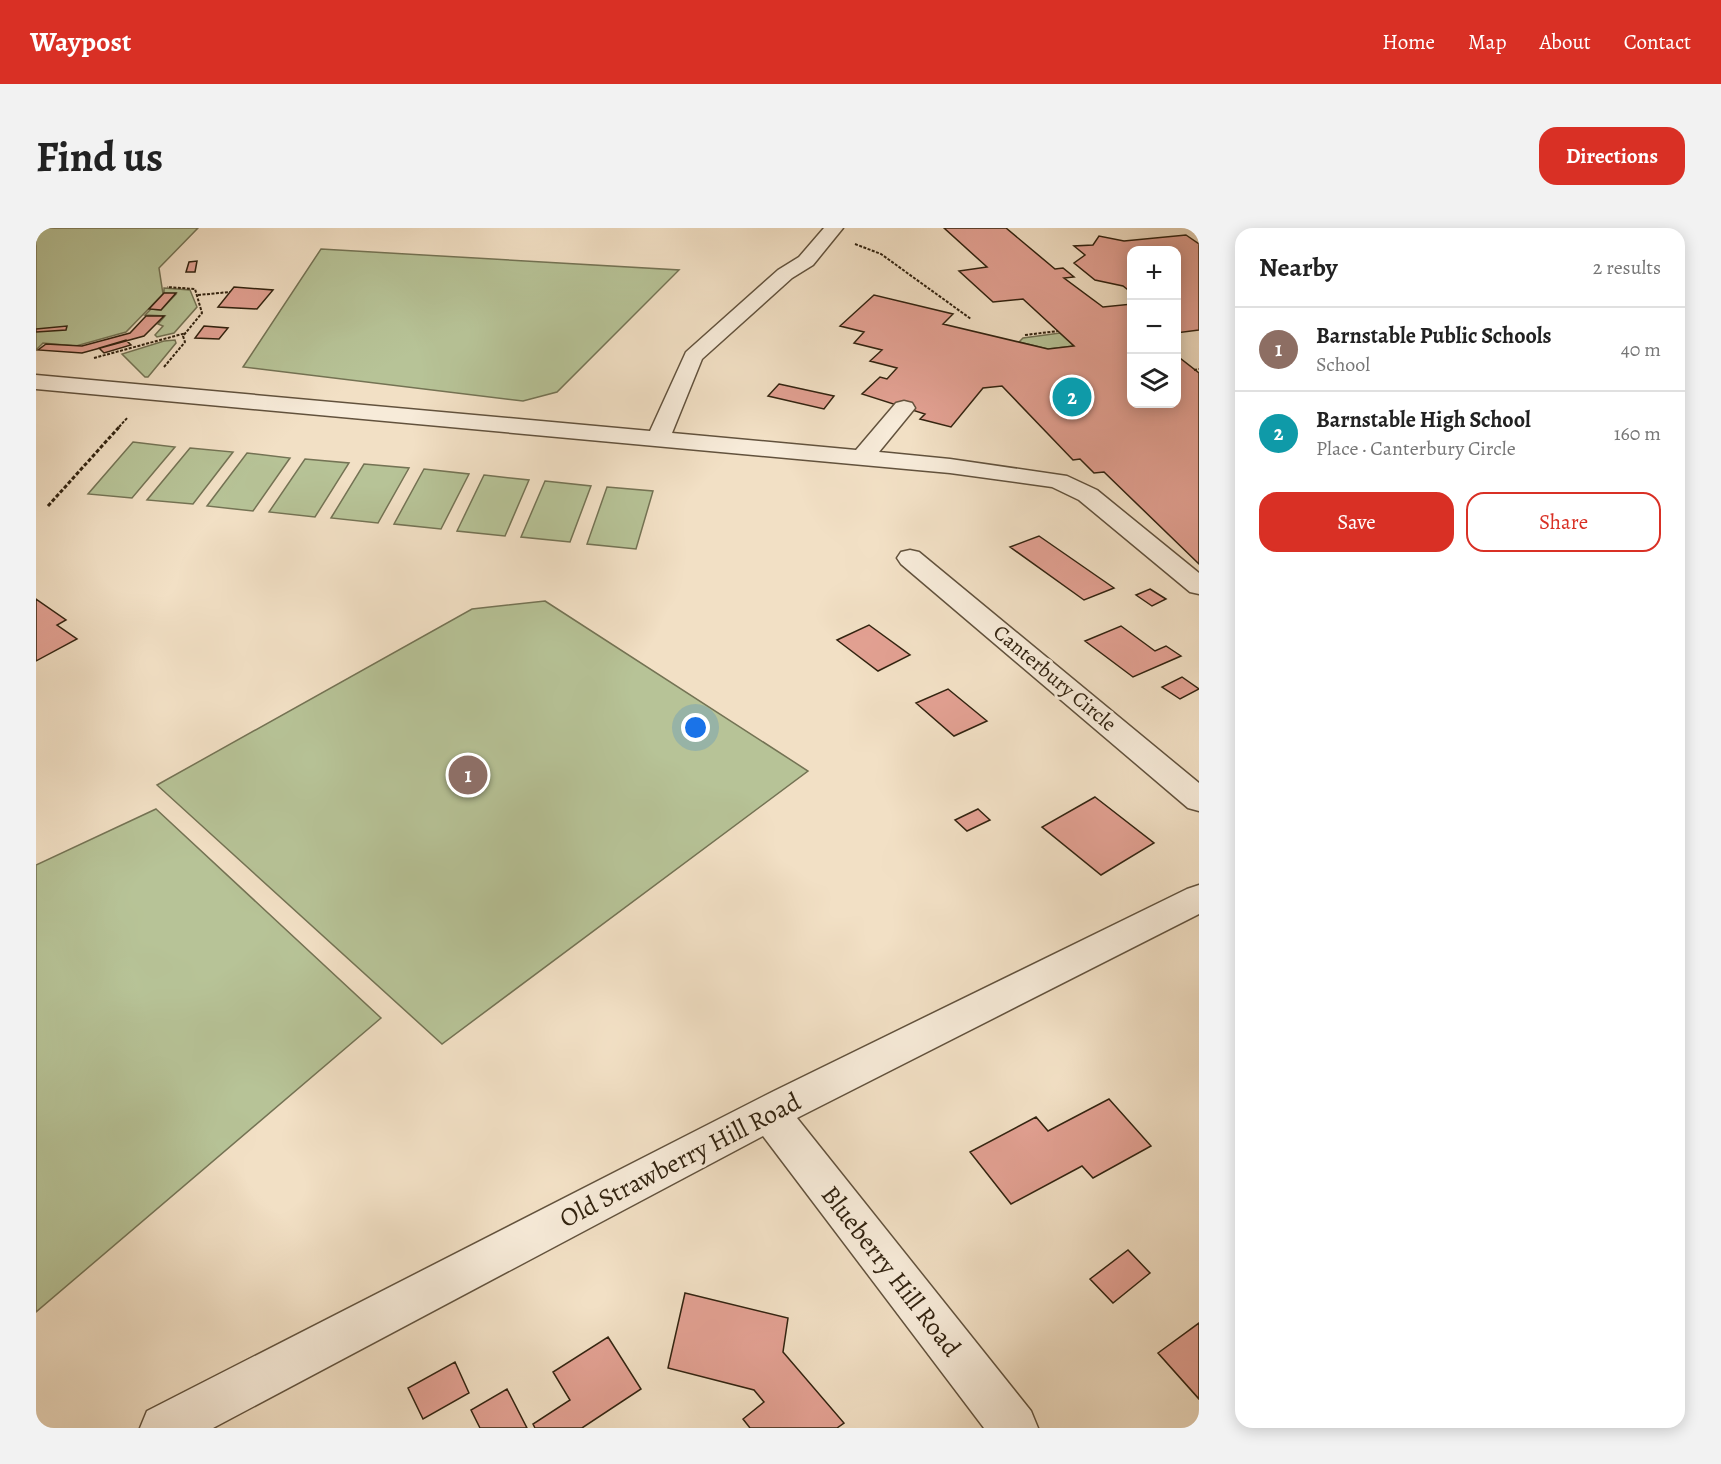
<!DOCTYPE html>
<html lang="en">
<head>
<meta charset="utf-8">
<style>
  body { margin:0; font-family:Alegreya,serif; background:#f2f2f2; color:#222 }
  .controls { position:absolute; right:18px; top:18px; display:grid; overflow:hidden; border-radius:12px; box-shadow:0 3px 15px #0003 }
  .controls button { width:54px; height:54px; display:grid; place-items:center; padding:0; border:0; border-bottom:2px solid #e0e0e0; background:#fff; color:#222; font:30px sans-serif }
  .you { position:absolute; left:660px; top:500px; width:21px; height:21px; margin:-15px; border:4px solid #fff; border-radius:50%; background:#1a73e8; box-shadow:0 0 0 9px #1a73e833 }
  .badge { display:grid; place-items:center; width:39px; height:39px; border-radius:50%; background:#d93025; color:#fff; font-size:20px; font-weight:700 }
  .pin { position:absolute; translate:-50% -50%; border:3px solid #fff; box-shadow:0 2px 6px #0006 }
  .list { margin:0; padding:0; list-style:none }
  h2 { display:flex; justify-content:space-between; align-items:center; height:78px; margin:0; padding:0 24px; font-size:26px }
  h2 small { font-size:20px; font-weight:400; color:#767676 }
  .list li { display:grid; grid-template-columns:39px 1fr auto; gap:18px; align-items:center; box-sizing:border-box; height:84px; padding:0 24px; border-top:2px solid #e0e0e0 }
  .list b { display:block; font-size:22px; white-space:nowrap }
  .list p { margin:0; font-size:20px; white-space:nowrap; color:#767676 }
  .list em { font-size:20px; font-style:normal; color:#767676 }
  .actions { display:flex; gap:12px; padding:18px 24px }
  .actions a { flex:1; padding:14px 0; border:2px solid #d93025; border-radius:18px; text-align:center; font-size:21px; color:#d93025 }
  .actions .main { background:#d93025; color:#fff }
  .icon { flex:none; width:33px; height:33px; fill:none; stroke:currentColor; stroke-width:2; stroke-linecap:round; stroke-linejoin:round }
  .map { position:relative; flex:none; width:1163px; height:1200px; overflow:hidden; border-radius:18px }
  header { display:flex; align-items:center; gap:36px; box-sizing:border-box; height:84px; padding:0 30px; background:#d93025; color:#fff }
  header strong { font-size:28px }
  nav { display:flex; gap:33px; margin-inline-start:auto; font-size:21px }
  .intro { display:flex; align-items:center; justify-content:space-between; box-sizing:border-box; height:144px; padding:0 36px }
  h1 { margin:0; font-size:42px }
  .button { padding:15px 27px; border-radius:18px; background:#d93025; color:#fff; font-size:21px; font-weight:700 }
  main { display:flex; gap:36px; padding:0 36px }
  aside { flex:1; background:#fff; border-radius:18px; box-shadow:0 3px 15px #0003 }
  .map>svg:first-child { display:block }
</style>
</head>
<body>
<header>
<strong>Waypost</strong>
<nav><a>Home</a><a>Map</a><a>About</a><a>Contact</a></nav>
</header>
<div class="intro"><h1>Find us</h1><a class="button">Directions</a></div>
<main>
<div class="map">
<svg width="1163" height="1200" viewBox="0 0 1163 1200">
  <rect width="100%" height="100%" fill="#f2e0c5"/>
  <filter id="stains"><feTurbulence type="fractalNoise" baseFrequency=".00333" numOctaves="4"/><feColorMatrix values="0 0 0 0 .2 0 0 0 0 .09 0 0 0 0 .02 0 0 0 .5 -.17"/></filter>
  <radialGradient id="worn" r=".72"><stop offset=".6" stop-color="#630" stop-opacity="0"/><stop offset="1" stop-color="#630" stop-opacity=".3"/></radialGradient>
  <path fill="#b7c397" stroke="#747354" stroke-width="1.5" d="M0,0H162L123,40L127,66L90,104L40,118L7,115L0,122Z
    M285,21L643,42L521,164L487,173L207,139Z
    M128,60L154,62L161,79L138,105L121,109L119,107L127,98L122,96L129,88L109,87L115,81L125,82L140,66L128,65Z
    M1024,105L1038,118L1012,121L983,114L987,110Z
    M139,112L140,115L112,149H109L86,126L128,113Z
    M97,214L139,219L96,270L52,266Z
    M154,220L197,224L157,276L111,272Z
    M211,225L254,230L217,283L171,278Z
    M269,231L313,235L279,289L233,284Z
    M328,236L373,240L342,295L295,290Z
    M388,241L433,246L405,301L358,296Z
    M448,247L493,252L469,308L421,303Z
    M509,253L555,258L534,314L485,309Z
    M571,259L617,263L600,321L551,316Z
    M509,373L772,543L406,816L121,557L436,381Z
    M120,581L345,790L0,1084V637Z"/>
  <path fill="#e3a193" stroke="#322310" stroke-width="1.5" d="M908,0H970L1019,41L1027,40L1038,49L1028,50L1067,79L1096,76V176H1140V127L1163,145V336L1068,244L1058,245L1044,231L1037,232L966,158L947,160L915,199L884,191L889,186L826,166L844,149L851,151L861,140L834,133L846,122L818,115L828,104L804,98L838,67L917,86L907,96L1012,121L1038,118L987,71L957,74L923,43L951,39Z
    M1150,7L1163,16V102L1140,105V22H1096V65L1087,58L1059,52L1038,35L1049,27L1038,18L1057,17L1063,8L1088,13Z
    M161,33L159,44H150L153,34Z
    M198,59L237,62L221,81L182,79Z
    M128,65H140L125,82L113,81Z
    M110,88H128L108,108L46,125L2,122L10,116L46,118L94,105Z
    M31,98L30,102L0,104V101Z
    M168,98L192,100L183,111L159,110Z
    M90,112L95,117L68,125L63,120Z
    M743,156L798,168L788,181L732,168Z
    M1003,308L1078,360L1048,372L974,319Z
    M1114,361L1130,371L1116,378L1100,367Z
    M0,371L30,392L21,397L41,411L0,433Z
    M833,397L874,427L842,443L801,412Z
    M1085,398L1119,423L1130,418L1145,428L1097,449L1049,413Z
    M1146,449L1163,461L1144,471L1126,459Z
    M912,461L951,493L918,508L880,475Z
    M1059,569L1118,615L1065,647L1006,599Z
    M942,581L954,592L931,603L919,592Z
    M1073,871L1115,918L1057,950L1046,938L975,976L934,924L1000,889L1012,903Z
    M1092,1022L1114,1045L1077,1075L1054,1051Z
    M649,1065L752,1090L747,1124L808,1195L801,1200H714L707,1191L728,1174L718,1162L632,1140Z
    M1163,1095V1171L1122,1125Z
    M572,1109L605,1161L546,1200H499L497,1196L534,1172L517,1144Z
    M419,1134L433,1165L387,1191L372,1160Z
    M471,1161L491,1200H444L435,1182Z"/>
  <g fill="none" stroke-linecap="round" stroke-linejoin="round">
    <defs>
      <path id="minor" d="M788,0H807L777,37L756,50L666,131L636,205L820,222L860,175L868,173L876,175L879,180L843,224L914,231L1031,248L1061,262L1163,345V366L1154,364L1043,272L1016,259L914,245L0,161V147L614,203L650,124L742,42L763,29Z
        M874,322L883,324L1163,555V583L1152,580L865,336L861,330L865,324Z
        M1163,657V686L761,890L995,1183L1002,1200H948L727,908L177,1200H104L111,1183L738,863L1151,661Z"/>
    </defs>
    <use href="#minor" stroke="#62523d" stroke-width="3"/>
    <path stroke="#322310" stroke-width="2" stroke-dasharray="3 1.5" stroke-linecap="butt" d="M819,16L845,26L935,91
      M162,67L194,64
      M989,107L1022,103
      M58,130L150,105
      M128,139L149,114L147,108L166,85L159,61L131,59
      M1158,142L1163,141
      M83,199L92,189"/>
    <path stroke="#322310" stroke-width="3" stroke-dasharray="4 2" stroke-linecap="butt" d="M12,278L84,198"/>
    <use href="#minor" fill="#f7ebd9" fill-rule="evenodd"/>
  </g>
  <g text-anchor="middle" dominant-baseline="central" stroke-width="6" stroke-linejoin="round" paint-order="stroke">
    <g font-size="21" fill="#322310" stroke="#f7ebd9">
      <text transform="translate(1019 450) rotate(40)">Canterbury Circle</text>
    </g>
    <g font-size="26" fill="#322310" stroke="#f7ebd9">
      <text transform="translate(644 932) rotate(-27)">Old Strawberry Hill Road</text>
      <text transform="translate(855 1043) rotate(52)">Blueberry Hill Road</text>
    </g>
  </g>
  <rect width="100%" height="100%" filter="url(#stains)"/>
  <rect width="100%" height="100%" fill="url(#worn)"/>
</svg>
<div class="controls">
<button>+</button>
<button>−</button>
<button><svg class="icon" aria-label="layers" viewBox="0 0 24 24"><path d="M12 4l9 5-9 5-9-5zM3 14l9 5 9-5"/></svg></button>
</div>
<div class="you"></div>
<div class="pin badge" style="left:432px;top:547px;background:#8d6e63">1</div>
<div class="pin badge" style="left:1036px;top:169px;background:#0f9aa8">2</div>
</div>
<aside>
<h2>Nearby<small>2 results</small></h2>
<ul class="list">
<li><span class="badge" style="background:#8d6e63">1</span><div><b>Barnstable Public Schools</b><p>School</p></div><em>40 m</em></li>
<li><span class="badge" style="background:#0f9aa8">2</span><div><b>Barnstable High School</b><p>Place · Canterbury Circle</p></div><em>160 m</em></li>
</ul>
<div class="actions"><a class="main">Save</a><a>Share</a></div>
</aside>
</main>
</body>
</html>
